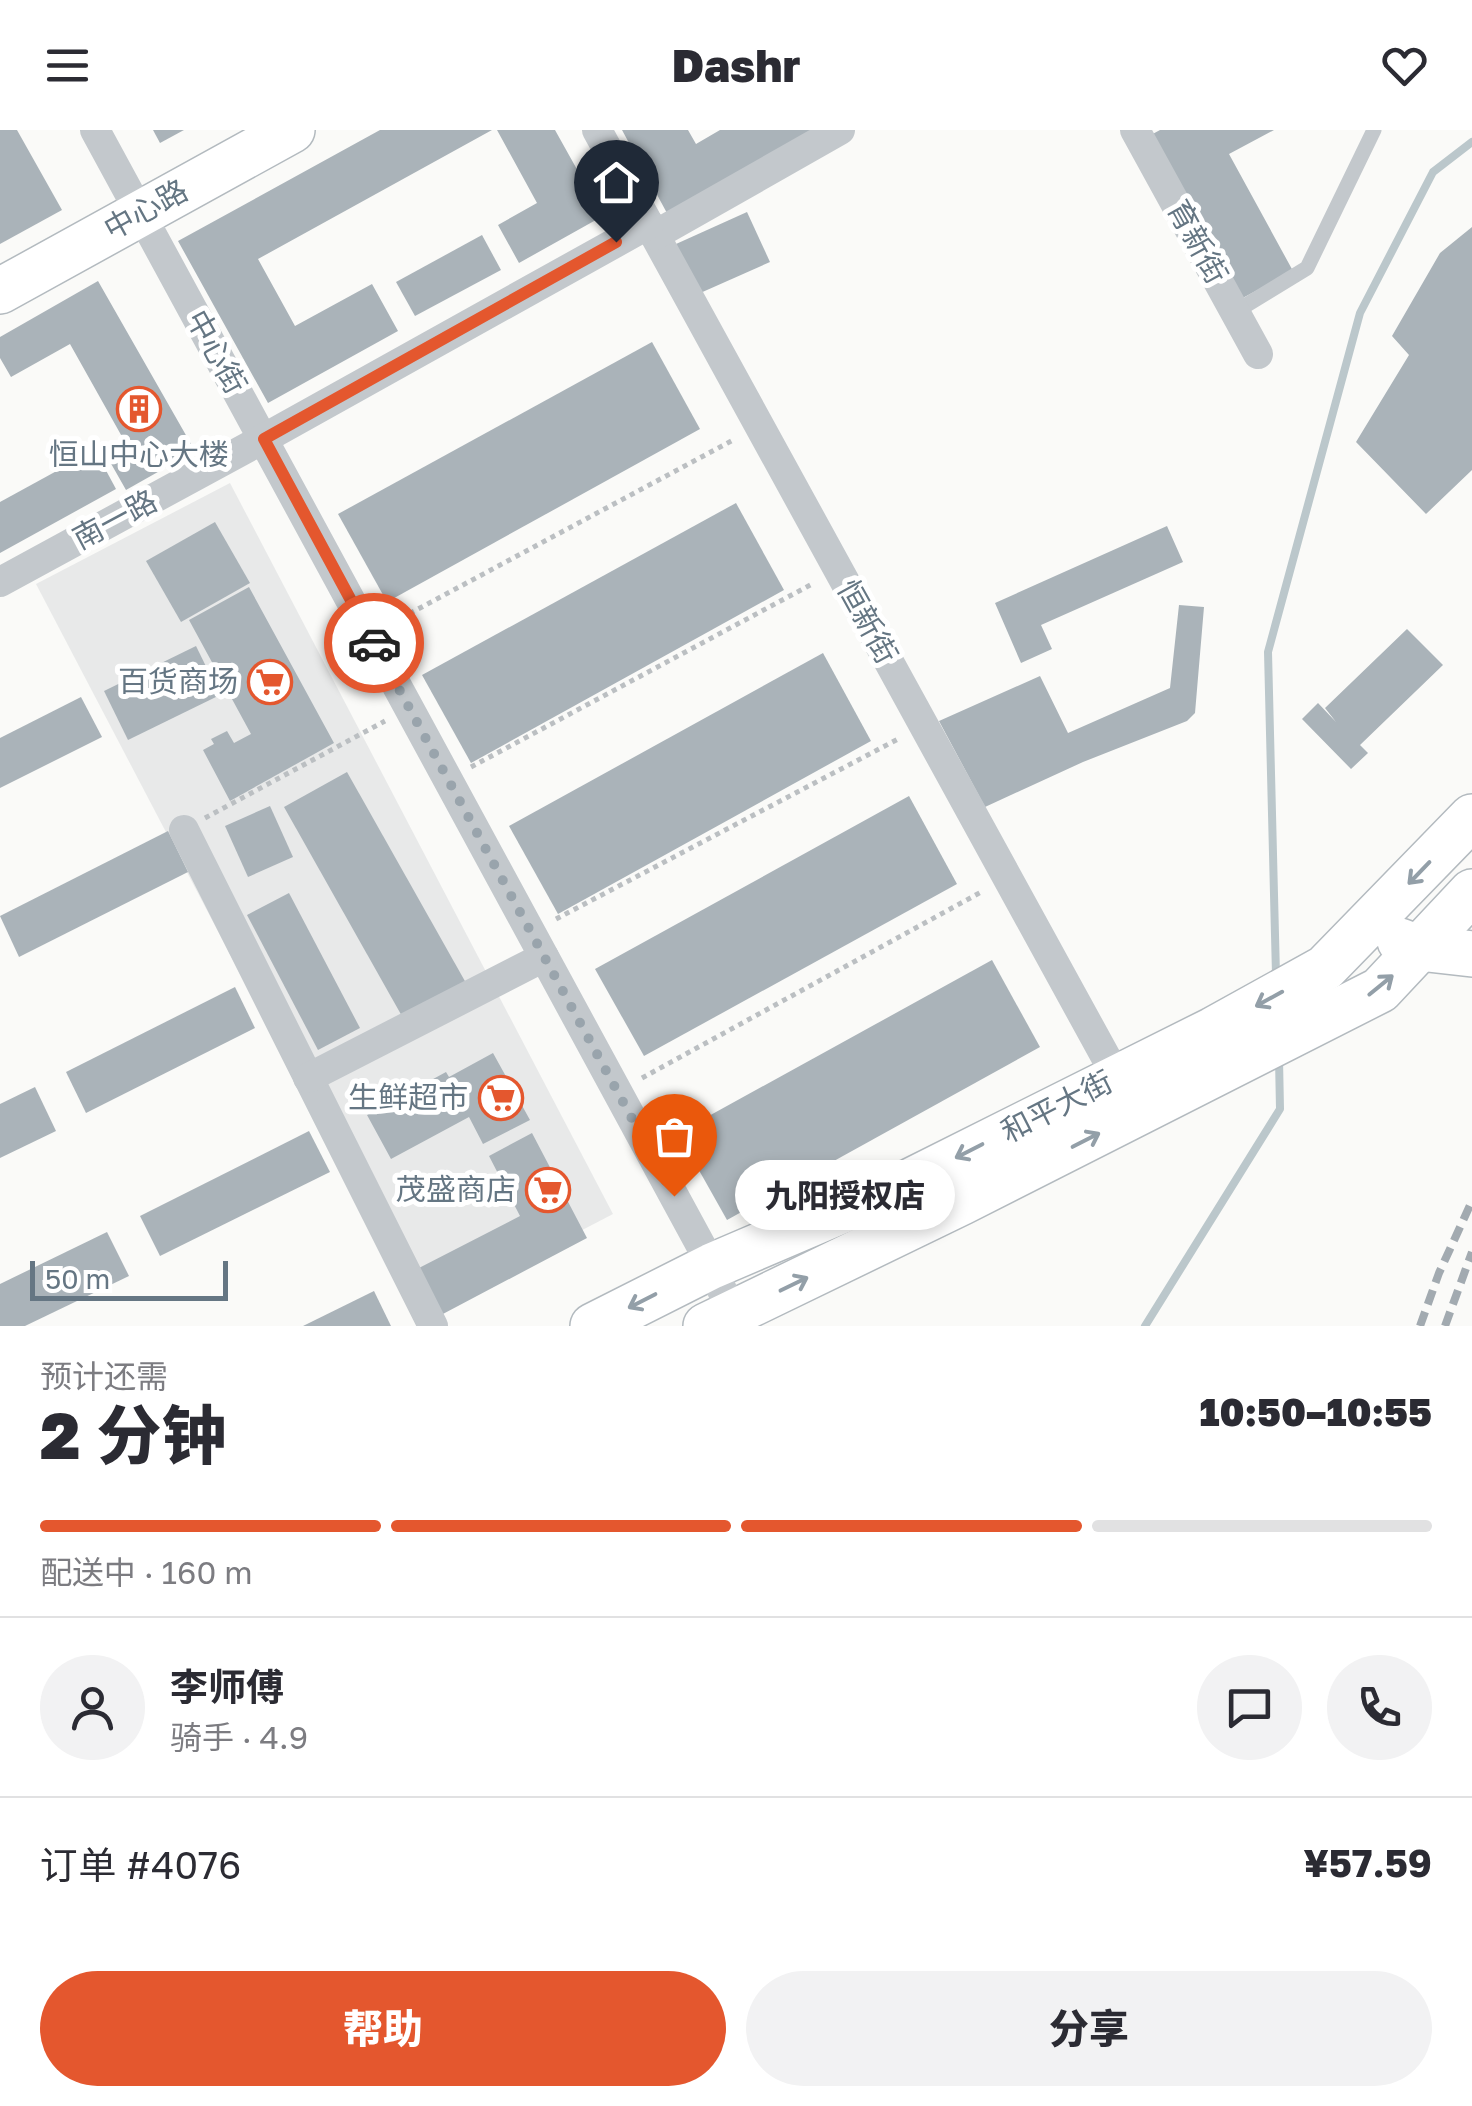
<!DOCTYPE html>
<html lang="zh">
<meta charset="utf-8">
<style>
:root{--surface:#fff;--page:#f2f2f3;--text:#2b2b33;--muted:#7c7c81;--line:#e1e1e2;--accent:#e4572e}
body{margin:0;font-family:"Golos Text","Noto Sans SC",sans-serif;background:var(--page);color:var(--text);height:100vh;display:flex;flex-direction:column;font-size:38px;white-space:nowrap}
*{box-sizing:border-box;margin:0}
p{font-size:32px;color:var(--muted)}
.icon{flex:none;width:55px;height:55px;fill:none;stroke:currentColor;stroke-width:2;stroke-linecap:round;stroke-linejoin:round}
.map{position:relative;height:1196px;overflow:hidden}
.side{display:flex;flex-direction:column;background:var(--surface);flex:1}
.side>*{flex:none}
.scale{position:absolute;left:30px;bottom:25px;width:198px;box-sizing:border-box;padding-left:10px;border:5px solid #657683;border-top:0;font-size:28px;line-height:35px;white-space:nowrap;color:#657683;-webkit-text-stroke:8px #fff;paint-order:stroke}
.pin{position:absolute;display:grid;place-items:center;width:85px;height:85px;color:#fff;margin:-102px -42px;border-radius:50% 50% 50% 0;rotate:-45deg;box-shadow:0 0 10px #0007}
.pin .icon{rotate:45deg}
.courier{position:absolute;display:grid;place-items:center;width:100px;height:100px;margin:-50px;border:8px solid #e4572e;border-radius:50%;background:#fff;color:#222;box-shadow:0 2px 12px #0007}
.bubble{position:absolute;height:70px;border-radius:35px;background:var(--surface);box-shadow:0 5px 15px #0003;font-size:32px;font-weight:800;line-height:70px;text-align:center}
.head em{font-style:normal;font-weight:800}
.head div{display:flex;flex-direction:column-reverse}
.head{display:flex;align-items:center;justify-content:space-between;height:170px;padding:0 40px}
h1{font-size:65px;font-weight:800;line-height:75px}
.bar{display:grid;grid-template-columns:repeat(4,1fr);gap:15px 10px;align-content:center;height:120px;padding:0 40px}
.bar i{height:12px;border-radius:8px;background:var(--line)}
.bar .current{background:var(--accent)}
.bar p{grid-column:span 4}
.line{display:flex;align-items:center;gap:25px;padding:0 40px;border-top:2px solid var(--line)}
.line div{flex:1}
.round{display:grid;place-items:center;flex:none;width:105px;height:105px;border-radius:52px;background:var(--page)}
.primary-button{display:flex;gap:20px;margin-top:auto;padding:20px 40px}
.primary-button a{flex:1;height:115px;border-radius:60px;background:var(--accent);color:#fff;font-size:40px;font-weight:800;line-height:115px;text-align:center}
.primary-button a+a{background:var(--page);color:var(--text)}
header{display:flex;justify-content:space-between;align-items:center;height:130px;padding:0 40px;background:var(--surface);font-size:45px;font-weight:800}
.map>svg:first-child{display:block}
.built{fill:#e8e9e9}
.lines{fill:none;stroke-linecap:round;stroke-linejoin:round}
.stream{stroke:#bbc7cb;stroke-width:8}
.building{fill:#aab3b9}
.secondary-casing{stroke:#b3babf;stroke-width:48}
.path{stroke:#bbbfc2;stroke-width:5;stroke-dasharray:5 5;stroke-linecap:butt}
.lane{stroke:#c3c8cc;stroke-width:15}
.street{stroke:#c3c8cc;stroke-width:30}
.secondary{stroke:#fff;stroke-width:45}
.rail{stroke:#a2aab0;stroke-width:8;stroke-dasharray:15 8;stroke-linecap:butt}
.oneway{stroke:#939fa8}
.done{stroke:#99a4ac;stroke-width:10;stroke-dasharray:0 18}
.route{stroke:#e4572e;stroke-width:12}
.labels{text-anchor:middle;stroke-width:10;stroke-linejoin:round;paint-order:stroke}
.street-label{font-size:30px;fill:#657683;stroke:#fff}
.poi-label{font-size:30px;fill:#657683;stroke:#fff;text-anchor:end}
</style>
<header><svg class="icon" aria-label="menu" viewBox="0 0 24 24"><path d="M4 6h16M4 12h16M4 18h16"/></svg>Dashr<svg class="icon" aria-label="heart" viewBox="0 0 24 24"><path d="M12 20l-8-8c-3-5 5-10 8-4 3-6 11-1 8 4z"/></svg></header>
<div class="map">
<svg width="1472" height="1196" viewBox="0 0 1472 1196">
<rect width="100%" height="100%" fill="#fafaf8"/>
<path class="built" d="M230,353L613,1084L419,1185L36,454Z"/>
<g class="lines">
<g class="stream">
<path d="M1276,845L1268,522L1360,183L1433,42L1472,12"/>
<path d="M1145,1196L1280,979L1279,929"/>
</g>
</g>
<g class="building">
<path d="M0,0H17L62,80L0,114Z"/>
<path d="M153,0H184L160,13Z"/>
<path d="M380,0H492L258,129L295,196L372,154L398,201L268,273L178,111Z"/>
<path d="M497,0H555L603,86L519,133L498,95L537,73Z"/>
<path d="M622,0H688L696,14L720,0H817L668,85Z"/>
<path d="M1160,0H1274L1229,24L1293,141L1239,170L1149,6Z"/>
<path d="M747,82L770,132L698,164L676,114Z"/>
<path d="M1472,97V340L1426,384L1356,312L1409,225L1392,206L1440,123Z"/>
<path d="M482,105L501,140L415,186L396,152Z"/>
<path d="M98,151L195,321L126,360L105,323L125,312L70,214L11,247L0,228V207Z"/>
<path d="M652,212L700,299L387,472L338,384Z"/>
<path d="M95,320L116,359L0,423V372Z"/>
<path d="M736,373L784,460L471,633L422,545Z"/>
<path d="M215,392L250,453L181,492L146,431Z"/>
<path d="M1167,396L1183,432L1041,495L1052,519L1021,533L995,473Z"/>
<path d="M249,457L334,613L230,671L203,620L214,614L211,609L227,601L234,613L251,604L189,490Z"/>
<path d="M1179,475L1204,477L1195,583L1187,591L1083,632L985,677L939,591L1040,546L1068,603L1170,558Z"/>
<path d="M1407,499L1443,535L1360,615L1368,623L1351,639L1302,589L1318,573L1336,592L1325,578Z"/>
<path d="M196,516L220,565L128,610L104,561Z"/>
<path d="M823,523L871,611L558,784L509,696Z"/>
<path d="M81,567L102,607L0,658V608Z"/>
<path d="M347,642L466,853L403,888L284,677Z"/>
<path d="M909,666L957,754L644,926L595,839Z"/>
<path d="M270,676L293,727L248,747L225,696Z"/>
<path d="M168,701L188,742L19,827L0,786Z"/>
<path d="M289,763L360,898L318,920L247,785Z"/>
<path d="M992,830L1040,917L727,1090L678,1003Z"/>
<path d="M235,857L255,898L86,983L66,942Z"/>
<path d="M493,923L530,990L483,1014L469,987L391,1029L367,985L446,942L449,947Z"/>
<path d="M35,957L56,1001L0,1028V974Z"/>
<path d="M309,1001L330,1042L160,1126L140,1086Z"/>
<path d="M532,1003L587,1108L441,1185L417,1139L520,1086L489,1026Z"/>
<path d="M107,1102L129,1146L25,1196H0V1154Z"/>
<path d="M374,1161L391,1196H303Z"/>
</g>
<g class="lines">
<defs>
<g id="secondary">
<path d="M0,161L292,0"/>
<path d="M1400,811L1419,818L1472,824"/>
<path d="M593,1196L712,1136L911,1051L1213,900L1325,838L1472,687"/>
<path d="M706,1196L962,1072L1380,860L1472,762"/>
</g>
</defs>
<use href="#secondary" class="secondary-casing"/>
<g class="path">
<path d="M392,493L735,309"/>
<path d="M471,637L814,453"/>
<path d="M205,688L385,591"/>
<path d="M556,789L900,608"/>
<path d="M642,948L983,761"/>
</g>
<path class="lane" d="M1235,182L1307,138L1374,0"/>
<g class="street">
<path d="M95,0L712,1136L732,1184"/>
<path d="M597,0L1125,962"/>
<path d="M1135,0L1258,224"/>
<path d="M655,105L840,0"/>
<path d="M0,452L263,309L649,94"/>
<path d="M184,700L433,1196"/>
<path d="M308,948L544,827"/>
</g>
<use href="#secondary" class="secondary"/>
<g class="rail">
<path d="M1420,1196L1439,1143L1472,1071"/>
<path d="M1445,1196L1472,1122"/>
</g>
</g>
<defs><path id="oneway-shaft" d="M-6 0H5M1.5-3L5.5 0L1.5 3" fill="none" stroke-width="1.6" stroke-linecap="round" stroke-linejoin="round" transform="scale(2.5)"/></defs>
<g class="oneway">
<use href="#oneway-shaft" transform="translate(1419 743) rotate(134)"/>
<use href="#oneway-shaft" transform="translate(1381 855) rotate(-39)"/>
<use href="#oneway-shaft" transform="translate(1269 869) rotate(151)"/>
<use href="#oneway-shaft" transform="translate(1086 1010) rotate(-27)"/>
<use href="#oneway-shaft" transform="translate(969 1021) rotate(153)"/>
<use href="#oneway-shaft" transform="translate(794 1154) rotate(-26)"/>
<use href="#oneway-shaft" transform="translate(642 1171) rotate(153)"/>
</g>
<g class="lines">
<path class="done" d="M374,513L674,1066"/>
<path class="route" d="M374,513L264,309L616,112"/>
</g>
<defs>
<symbol id="building-ring" viewBox="-11 -11 22 22"><circle r="9.5" fill="#fff" stroke="#e4572e" stroke-width="1.5"/><path d="M-4-6H4V6H1V3H-1V6H-4ZM-2.5-4.3h1.7v1.8h-1.7ZM.8-4.3h1.7v1.8H.8ZM-2.5-1h1.7V.8h-1.7ZM.8-1h1.7V.8H.8Z" fill="#e4572e"/></symbol>
<symbol id="supermarket-ring" viewBox="-11 -11 22 22"><circle r="9.5" fill="#fff" stroke="#e4572e" stroke-width="1.5"/><path d="M-6-5.5h2.5l.6 2H6L4.5 2H-2.5L-4.4-4H-6ZM-1.5 3.2a1.3 1.3 0 1 0 .1 0ZM3 3.2a1.3 1.3 0 1 0 .1 0Z" fill="#e4572e"/></symbol>
</defs>
<g fill-rule="evenodd">
<use href="#building-ring" x="114" y="254" width="50" height="50"/>
<use href="#supermarket-ring" x="245" y="527" width="50" height="50"/>
<use href="#supermarket-ring" x="476" y="943" width="50" height="50"/>
<use href="#supermarket-ring" x="523" y="1035" width="50" height="50"/>
</g>
<g class="labels">
<g class="street-label">
<text transform="translate(146 80) rotate(-29)" y="10">中心路</text>
<text transform="translate(1197 112) rotate(61)" y="10">育新街</text>
<text transform="translate(216 222) rotate(61)" y="10">中心街</text>
<text transform="translate(115 390) rotate(-28)" y="10">南一路</text>
<text transform="translate(867 492) rotate(61)" y="10">恒新街</text>
<text transform="translate(1057 977) rotate(-27)" y="10">和平大街</text>
</g>
<g class="poi-label">
<text x="139" y="335" text-anchor="middle">恒山中心大楼</text>
<text x="238" y="562">百货商场</text>
<text x="468" y="978">生鲜超市</text>
<text x="516" y="1070">茂盛商店</text>
</g>
</g>
</svg>
<div class="scale">50 m</div>
<div class="pin" style="left:674px;top:1066px;background:#ea580c"><svg class="icon" aria-label="bag" viewBox="0 0 24 24"><path d="M5 8h14l-1 12H6zM9 8a3 3 0 0 1 6 0"/></svg></div>
<div class="pin" style="left:616px;top:112px;background:#1f2937"><svg class="icon" aria-label="home" viewBox="0 0 24 24"><path d="M3 11l9-7 9 7M6 9v11h12V9"/></svg></div>
<div class="courier" style="left:374px;top:513px"><svg class="icon" aria-label="car" viewBox="0 0 24 24"><path d="M5 17H2v-5l4-1 3-4h7l3 4 3 1v5h-3M9 17h6M6 11h13"/><circle cx="7" cy="17" r="2"/><circle cx="17" cy="17" r="2"/></svg></div>
<div class="bubble" style="left:735px;top:1030px;width:220px">九阳授权店</div>
</div>
<section class="side">
<div class="head"><div><h1>2 分钟</h1><p>预计还需</p></div><em>10:50–10:55</em></div>
<div class="bar"><i class="current"></i><i class="current"></i><i class="current"></i><i></i><p>配送中 · 160 m</p></div>
<div class="line" style="height:180px"><a class="round"><svg class="icon" aria-label="person" viewBox="0 0 24 24"><circle cx="12" cy="8" r="4"/><path d="M4 21q1-7 8-7t8 7"/></svg></a><div><b>李师傅</b><p>骑手 · 4.9</p></div><a class="round"><svg class="icon" aria-label="chat" viewBox="0 0 24 24"><path d="M4 5h16v11H9l-5 4z"/></svg></a><a class="round"><svg class="icon" aria-label="phone" viewBox="0 0 24 24"><path d="M5 4h4l2 5-3 2q2 4 5 5l2-3 5 2v4C11 20 4 13 5 4z"/></svg></a></div>
<div class="line" style="height:130px"><div>订单 #4076</div><b>¥57.59</b></div>
<div class="primary-button"><a>帮助</a><a>分享</a></div>
</section>
